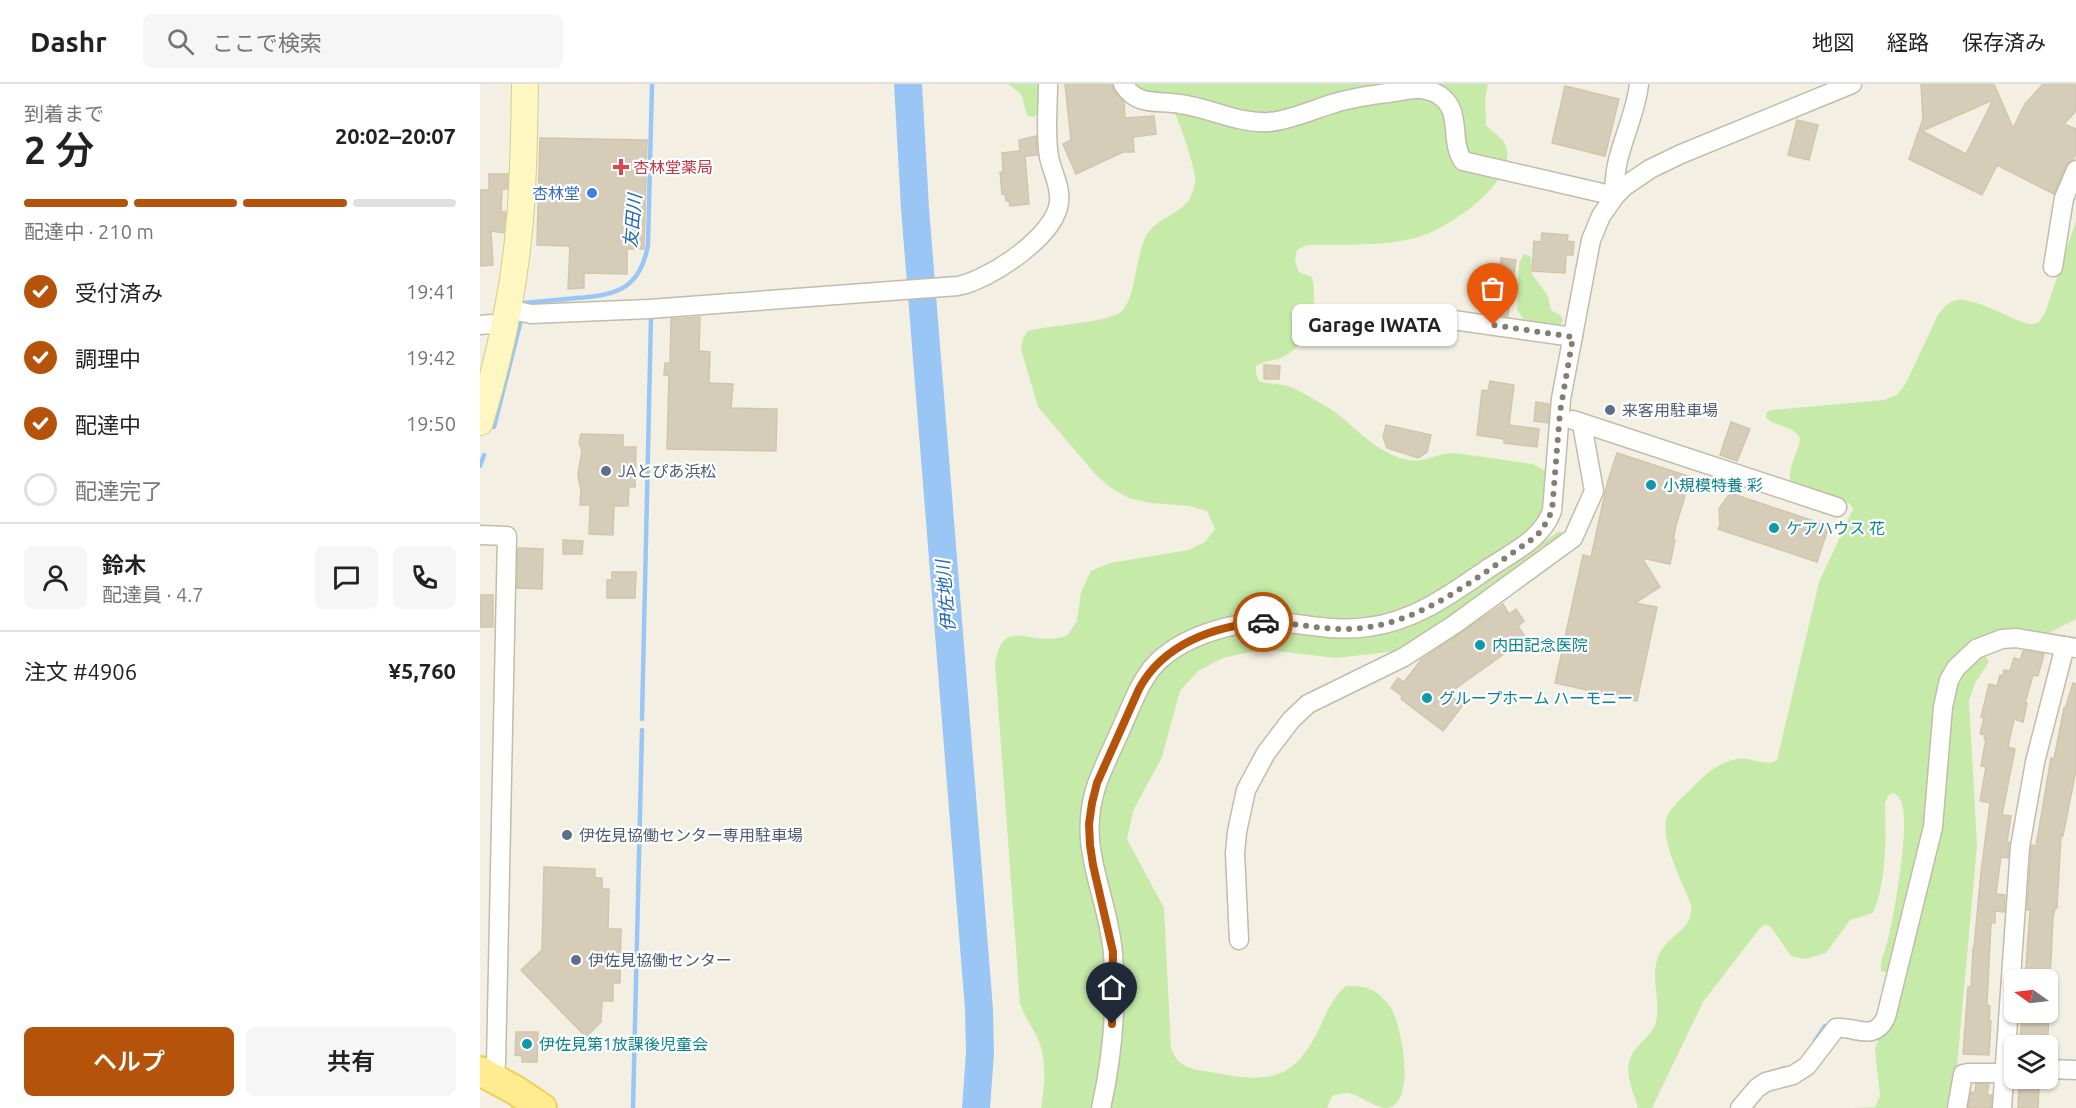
<!DOCTYPE html>
<html lang="ja">
<meta charset="utf-8">
<style>
:root{--surface:#fff;--page:#f6f6f6;--text:#222;--muted:#767676;--line:#e0e0e0;--accent:#b45309}
body{margin:0;font-family:Ubuntu,"Noto Sans JP",sans-serif;background:var(--page);color:var(--text);height:100vh;display:flex;flex-direction:column;font-size:22px;white-space:nowrap}
*{box-sizing:border-box;margin:0}
p{font-size:20px;color:var(--muted)}
.icon{flex:none;width:33px;height:33px;fill:none;stroke:currentColor;stroke-width:2;stroke-linecap:round;stroke-linejoin:round}
.map{position:relative;flex:1;overflow:hidden}
.drawer{display:flex;flex-direction:column;background:var(--surface);width:480px}
.drawer>*{flex:none}
.needle{width:39px;rotate:284deg}
.controls{position:absolute;left:1524px;top:885px;display:grid;gap:12px}
.controls a{display:grid;place-items:center;width:54px;height:54px;border-radius:9px;background:var(--surface);box-shadow:0 2px 4px #0004;font-size:30px}
.pin{position:absolute;display:grid;place-items:center;width:51px;height:51px;color:#fff;margin:-62px -26px;border-radius:50% 50% 50% 0;rotate:-45deg;box-shadow:0 0 6px #0007}
.pin .icon{rotate:45deg}
.courier{position:absolute;display:grid;place-items:center;width:60px;height:60px;margin:-30px;border:4px solid #b45309;border-radius:50%;background:#fff;color:#222;box-shadow:0 2px 8px #0007}
.bubble{position:absolute;height:42px;border-radius:9px;background:var(--surface);box-shadow:0 2px 4px #0004;font-size:20px;font-weight:600;line-height:42px;text-align:center}
.summary em{font-style:normal;font-weight:600}
.summary div{display:flex;flex-direction:column-reverse}
.summary{display:flex;align-items:center;justify-content:space-between;height:102px;padding:0 24px}
h1{font-size:39px;font-weight:600;line-height:45px}
.bar{display:grid;grid-template-columns:repeat(4,1fr);gap:9px 6px;align-content:center;height:72px;padding:0 24px}
.bar i{height:8px;border-radius:4px;background:var(--line)}
.bar .active{background:var(--accent)}
.bar p{grid-column:span 4}
.line{display:flex;align-items:center;gap:15px;padding:0 24px;border-top:2px solid var(--line)}
.line div{flex:1}
.round{display:grid;place-items:center;flex:none;width:63px;height:63px;border-radius:9px;background:var(--page)}
ol{padding:0 24px;list-style:none}
li{display:flex;align-items:center;gap:18px;height:66px}
li p{margin-inline-start:auto}
li .icon{padding:6px;border-radius:50%;background:var(--accent);color:#fff;stroke-width:4}
li:last-child{color:var(--muted)}
li i{width:33px;height:33px;border:3px solid var(--line);border-radius:50%}
.primary-button{display:flex;gap:12px;margin-top:auto;padding:12px 24px}
.primary-button a{flex:1;height:69px;border-radius:9px;background:var(--accent);color:#fff;font-size:24px;font-weight:600;line-height:69px;text-align:center}
.primary-button a+a{background:var(--page);color:var(--text)}
header{display:flex;align-items:center;gap:36px;box-sizing:border-box;height:84px;padding:0 30px;background:var(--surface);border-bottom:2px solid var(--line)}
header strong{font-size:28px}
nav{display:flex;gap:33px;margin-inline-start:auto;font-size:21px}
.search{width:420px;height:54px;background:var(--page);display:flex;align-items:center;gap:15px;box-sizing:border-box;padding:0 21px;border-radius:9px;color:var(--muted);font-size:22px}
main{display:flex;flex:1;min-height:0}
.map>svg:first-child{display:block}
.green{fill:#c6eba8}
.lines{fill:none;stroke-linecap:round;stroke-linejoin:round}
.stream{stroke:#9ac6f6;stroke-width:4.5}
.river{stroke:#9ac6f6;stroke-width:28}
.building{fill:#d6cdb8;stroke:#d1c6ab;stroke-width:1.5;fill-rule:evenodd}
.street-casing{stroke:#c2bca8;stroke-width:21}
.secondary-casing{stroke:#d6cc8f;stroke-width:28}
.primary-casing{stroke:#edd058;stroke-width:32}
.street{stroke:#fff;stroke-width:18}
.secondary{stroke:#fff7c2;stroke-width:26}
.primary{stroke:#ffec91;stroke-width:28}
.done{stroke:#837e71;stroke-width:6;stroke-dasharray:0 10.8}
.route{stroke:#b45309;stroke-width:8}
.health-dot{fill:#e0444e;stroke:#fff;stroke-width:2}
.shop-dot{fill:#3f7fe0;stroke:#fff;stroke-width:2}
.service-dot{fill:#5c6f8a;stroke:#fff;stroke-width:2}
.culture-dot{fill:#0f9aa8;stroke:#fff;stroke-width:2}
.labels{text-anchor:middle;stroke-width:4.5;stroke-linejoin:round;paint-order:stroke}
.health-label{font-size:16px;fill:#be3a42;stroke:#fff;text-anchor:start}
.shop-label{font-size:16px;fill:#366cbe;stroke:#fff;text-anchor:end}
.service-label{font-size:16px;fill:#4e5e75;stroke:#fff;text-anchor:start}
.culture-label{font-size:16px;fill:#0d838f;stroke:#fff;text-anchor:start}
.water-label{font-size:18px;font-style:italic;fill:#246ab9;stroke:#fff}
</style>
<header>
<strong>Dashr</strong>
<div class="search"><svg class="icon" aria-label="search" viewBox="0 0 24 24"><circle cx="10" cy="10" r="6"/><path d="M15 15l6 6"/></svg>ここで検索</div>
<nav><a>地図</a><a>経路</a><a>保存済み</a></nav>
</header>
<main>
<section class="drawer">
<div class="summary"><div><h1>2 分</h1><p>到着まで</p></div><em>20:02–20:07</em></div>
<div class="bar"><i class="active"></i><i class="active"></i><i class="active"></i><i></i><p>配達中 · 210 m</p></div>
<ol>
<li><svg class="icon" aria-label="check" viewBox="0 0 24 24"><path d="M5 12l5 5 9-10"/></svg>受付済み<p>19:41</p></li>
<li><svg class="icon" aria-label="check" viewBox="0 0 24 24"><path d="M5 12l5 5 9-10"/></svg>調理中<p>19:42</p></li>
<li><svg class="icon" aria-label="check" viewBox="0 0 24 24"><path d="M5 12l5 5 9-10"/></svg>配達中<p>19:50</p></li>
<li><i></i>配達完了</li>
</ol>
<div class="line" style="height:108px"><a class="round"><svg class="icon" aria-label="person" viewBox="0 0 24 24"><circle cx="12" cy="8" r="4"/><path d="M4 21q1-7 8-7t8 7"/></svg></a><div><b>鈴木</b><p>配達員 · 4.7</p></div><a class="round"><svg class="icon" aria-label="chat" viewBox="0 0 24 24"><path d="M4 5h16v11H9l-5 4z"/></svg></a><a class="round"><svg class="icon" aria-label="phone" viewBox="0 0 24 24"><path d="M5 4h4l2 5-3 2q2 4 5 5l2-3 5 2v4C11 20 4 13 5 4z"/></svg></a></div>
<div class="line" style="height:78px"><div>注文 #4906</div><b>¥5,760</b></div>
<div class="primary-button"><a>ヘルプ</a><a>共有</a></div>
</section>
<div class="map">
<svg width="1596" height="1024" viewBox="0 0 1596 1024">
<rect width="100%" height="100%" fill="#f3f0e3"/>
<g class="green">
<path d="M528,0H563L560,26L554,33L548,32C539,13 550,15 528,0Z"/>
<path d="M649,0H1008L1005,15L1006,41C1012,48 1021,52 1025,60C1041,96 969,143 942,152C906,163 864,160 827,161L817,166L815,177L819,188L832,193C836,206 834,239 828,250C823,259 812,268 803,273C794,277 784,276 776,282V289L779,297C791,301 804,299 815,305C828,311 840,319 852,326C877,344 898,371 929,376C946,379 958,368 975,369L1053,380L1065,387C1068,413 1065,428 1049,447L957,509L931,523L902,532L857,537L798,530L688,559L604,718C596,777 617,812 624,868C631,918 621,975 613,1024H561C565,1001 567,975 557,953C551,941 544,932 540,919L515,580C522,540 539,554 568,555C574,555 581,553 587,552L597,537L601,508L611,487L630,479L709,466L725,458L735,445L727,427L709,422L671,419L649,414L631,404L616,391L558,323L541,265L543,254L548,247C568,241 630,239 642,227C655,214 656,173 665,154C674,135 697,132 709,116C712,110 716,101 715,94C715,84 698,31 692,25C682,16 661,7 649,0Z"/>
<path d="M1596,137V535L1567,550L1492,558L1480,568L1470,579L1446,742L1409,887L1405,888L1401,887C1400,876 1406,865 1408,855C1414,830 1432,735 1420,715C1418,712 1416,711 1413,709L1408,712L1405,719C1406,752 1407,798 1393,829L1370,836L1346,869L1325,875L1311,872L1290,842L1285,841L1280,844L1223,918L1172,1024H1158C1151,1000 1139,980 1160,960C1166,953 1174,947 1176,938C1181,917 1170,893 1178,873C1186,851 1214,847 1211,821C1203,799 1179,755 1187,733C1191,722 1203,713 1211,705C1224,691 1237,679 1257,675C1270,672 1286,684 1297,676L1339,498L1373,425L1369,419L1311,399C1306,385 1319,369 1320,354C1313,341 1296,343 1286,334L1287,328L1292,326L1404,316L1417,311L1426,299L1458,231C1463,224 1468,218 1477,216C1494,214 1528,233 1545,239C1556,242 1560,238 1565,229Z"/>
<path d="M1044,170L1051,173L1052,190L1068,212L1071,226L1081,232L1083,236L1079,243L1047,239L1037,226L1039,179Z"/>
<path d="M1081,447V453L971,534L917,567L856,574L796,567L769,568L743,574L718,587L700,607L682,673L653,727L647,755L684,824L691,964C698,984 712,985 731,988C785,999 813,999 839,945C847,928 852,914 866,902C876,902 888,902 897,909C903,913 912,924 914,930C922,950 936,1016 908,1024C893,1024 880,1010 866,1009C861,1009 856,1011 852,1012L847,1024H630L632,1014L617,740L625,702L667,609L679,589L697,574L736,555L766,548L797,547L856,553H873L937,538L966,523L1078,448Z"/>
<path d="M1505,571L1509,578L1495,599L1489,617L1497,761L1476,994L1471,1024H1373L1395,1023L1400,1012L1395,966L1397,959L1401,952L1476,599L1497,572Z"/>
</g>
<g class="lines">
<g class="stream">
<path d="M44,219C62,217 79,216 97,214C137,211 160,205 168,161L172,0"/>
<path d="M14,343L40,240"/>
<path d="M0,382L4,371"/>
<path d="M162,635L171,233"/>
<path d="M1335,957L1345,942"/>
<path d="M1282,991L1305,984"/>
<path d="M153,1024L162,646"/>
</g>
<path class="river" d="M428,0L435,124L499,925L500,969L496,1024"/>
</g>
<g class="building">
<path d="M585,0H632L634,7L644,18L645,34L674,32L676,50L653,53L654,68H643L596,90L583,60L591,56Z"/>
<path d="M1441,0H1514L1533,44L1545,20L1563,0H1596V27L1584,40L1596,45V69L1593,76L1586,82L1574,110L1517,81L1502,111L1429,75L1443,35ZM1513,16L1486,70L1442,47Z"/>
<path d="M1085,2L1139,15L1125,72L1072,59Z"/>
<path d="M1317,36L1338,41L1329,76L1308,71Z"/>
<path d="M556,52L557,71L545,72L549,120L530,122L529,117H526L525,110H522L520,88H523L522,69L540,67L539,56Z"/>
<path d="M60,54L167,56L164,165H147V190L104,189V204L88,205L90,162L57,161Z"/>
<path d="M9,90H28L27,105H22L21,128H26L24,145V149L11,147L13,181L0,182V106H9Z"/>
<path d="M1062,149L1088,151L1087,157L1094,158L1093,171H1086L1085,189L1052,187L1054,157L1061,158Z"/>
<path d="M1021,174L1036,176L1028,232L1014,230Z"/>
<path d="M220,233L219,267L230,268L229,299L253,300L251,324L297,325L296,367L187,365L189,291H184L185,279H190L191,235Z"/>
<path d="M784,281L800,282L799,295H784Z"/>
<path d="M1010,297L1034,301L1029,341L1059,345L1057,363L1024,359V355L997,351L1002,306L1008,307Z"/>
<path d="M1056,318L1069,320L1068,339L1054,337Z"/>
<path d="M1251,338L1270,345L1257,377L1240,371Z"/>
<path d="M906,341L951,351L947,368L938,374L907,364L903,353Z"/>
<path d="M101,350L143,351V363H156L155,403H149L148,422H134L133,451L109,450L110,421H100L101,407L98,391L102,366L99,359Z"/>
<path d="M1137,369L1211,393L1196,441L1193,456H1195L1190,480L1162,474L1180,503L1155,519L1177,523L1157,617L1075,599L1103,471L1111,473L1127,400Z"/>
<path d="M1250,409L1349,442L1337,478L1238,445L1240,441L1239,425Z"/>
<path d="M83,456L103,457L102,470H83Z"/>
<path d="M38,464L63,465L62,505L37,504Z"/>
<path d="M132,488H156L155,514H127V496H132Z"/>
<rect x="0" y="511" width="13" height="32"/>
<path d="M1023,520L1029,530L1036,525L1044,537L1038,542L1046,554L968,610L983,621L963,647L921,615L922,612L911,604L918,594L924,598L941,576Z"/>
<path d="M1543,567L1564,570L1558,592L1553,591L1545,619H1547L1543,638L1534,635L1528,663L1535,665L1522,731L1531,732L1527,758H1529L1528,774L1521,773L1516,810L1525,811L1524,828L1515,827V839H1511L1507,921L1510,922L1509,937H1511L1509,971L1483,970L1488,903H1491L1493,864H1494L1501,788L1510,719L1500,717L1506,683L1501,682L1506,655H1504L1505,651L1500,650L1504,634L1501,633L1509,600L1517,602L1520,591L1523,592L1524,586L1530,587L1534,574L1540,576Z"/>
<path d="M1593,599L1596,600V686L1583,752L1581,751L1577,824H1575L1573,834L1570,896H1545L1550,826H1547L1551,764L1552,761L1556,762L1571,674L1574,675L1584,624L1585,625Z"/>
<path d="M64,783L115,785V794H122V805H129L128,845H141L140,899H133V917H122L121,938L106,953L41,886L62,866Z"/>
<path d="M1543,928H1569L1568,950H1566L1565,962H1539Z"/>
<path d="M36,948H58L57,978H42V972L35,971Z"/>
<path d="M1496,1000H1509L1507,1011H1512L1511,1024H1488L1491,1008L1495,1009Z"/>
<path d="M1539,1003H1559L1558,1024H1538Z"/>
</g>
<g class="lines">
<defs>
<g id="street">
<path d="M643,0C657,23 677,16 700,20C731,24 758,40 789,38C812,36 834,25 855,19C874,13 894,11 914,8C923,7 933,4 941,5C948,6 953,7 959,11C983,26 969,57 983,77L1135,112C1131,73 1155,38 1159,0"/>
<path d="M1573,183L1584,114L1596,86"/>
<path d="M28,225L51,230L169,225L478,202C509,196 576,152 579,118C581,102 572,88 569,73C565,50 568,24 568,0"/>
<path d="M973,236L1093,253"/>
<path d="M0,241L11,240L25,243"/>
<path d="M1093,336L1357,423"/>
<path d="M0,451L27,452L16,980L10,992"/>
<path d="M759,856L755,769L757,748L766,706L786,669L811,636L828,620L924,573L975,540L1093,454L1114,407L1102,340"/>
<path d="M1568,985L1596,986"/>
<path d="M621,1024C632,975 637,920 633,870C628,808 595,764 617,700C624,681 633,663 641,645C650,625 658,602 672,584C699,552 756,536 797,538C827,540 857,548 888,543C935,537 971,510 1009,484C1033,468 1062,455 1072,427L1081,315L1111,156L1121,132L1135,112L1145,102L1170,85L1201,70L1372,0"/>
<path d="M1260,1024L1277,1004L1286,998L1313,991L1327,982L1356,944C1376,942 1394,959 1406,933L1453,743L1463,623L1469,596L1476,584L1496,565L1522,555L1536,554L1596,564"/>
<path d="M1477,1024L1483,990L1488,989H1524"/>
<path d="M1522,1024L1540,763L1555,678L1585,562"/>
</g>
<path id="secondary" d="M0,338C19,275 33,212 39,146C44,98 44,49 45,0"/>
<path id="primary" d="M0,987L35,1006L62,1024"/>
</defs>
<use href="#street" class="street-casing"/>
<use href="#secondary" class="secondary-casing"/>
<use href="#primary" class="primary-casing"/>
<use href="#street" class="street"/>
<use href="#secondary" class="secondary"/>
<use href="#primary" class="primary"/>
</g>
<g class="lines">
<path class="done" d="M783,538C812,538 841,546 870,545C941,542 998,492 1054,454L1062,446L1072,427L1080,328L1093,253L1013,241"/>
<path class="route" d="M632,940L633,868L613,781L610,761L609,740L612,719L617,699L659,605C683,560 734,542 783,538"/>
</g>
<path class="health-dot" d="M138 74h6v6h6v6h-6v6h-6v-6h-6v-6h6z"/>
<circle class="shop-dot" cx="112" cy="109" r="6"/>
<g class="service-dot">
<circle cx="1130" cy="326" r="6"/>
<circle cx="126" cy="387" r="6"/>
<circle cx="87" cy="751" r="6"/>
<circle cx="96" cy="876" r="6"/>
</g>
<g class="culture-dot">
<circle cx="1171" cy="401" r="6"/>
<circle cx="1294" cy="444" r="6"/>
<circle cx="1000" cy="561" r="6"/>
<circle cx="947" cy="614" r="6"/>
<circle cx="47" cy="960" r="6"/>
</g>
<g class="labels">
<g class="health-label">
<text x="153" y="89">杏林堂薬局</text>
</g>
<g class="shop-label">
<text x="100" y="115">杏林堂</text>
</g>
<g class="service-label">
<text x="1142" y="332">来客用駐車場</text>
<text x="138" y="393">JAとぴあ浜松</text>
<text x="99" y="757">伊佐見協働センター専用駐車場</text>
<text x="108" y="882">伊佐見協働センター</text>
</g>
<g class="culture-label">
<text x="1183" y="407">小規模特養 彩</text>
<text x="1306" y="450">ケアハウス 花</text>
<text x="1012" y="567">内田記念医院</text>
<text x="959" y="620">グループホーム ハーモニー</text>
<text x="59" y="966">伊佐見第1放課後児童会</text>
</g>
<g class="water-label">
<text transform="translate(153 137) rotate(-85)" y="6">友田川</text>
<text transform="translate(466 512) rotate(-95)" y="6">伊佐地川</text>
</g>
</g>
</svg>
<div class="controls">
<a><svg class="needle" viewBox="-14 -14 28 28"><path d="M0-13l5 13h-10z" fill="#e53935"/><path d="M0 13l5-13h-10z" fill="#767676"/></svg></a>
<a><svg class="icon" aria-label="layers" viewBox="0 0 24 24"><path d="M12 4l9 5-9 5-9-5zM3 14l9 5 9-5"/></svg></a>
</div>
<div class="pin" style="left:1013px;top:241px;background:#ea580c"><svg class="icon" aria-label="bag" viewBox="0 0 24 24"><path d="M5 8h14l-1 12H6zM9 8a3 3 0 0 1 6 0"/></svg></div>
<div class="pin" style="left:632px;top:940px;background:#1f2937"><svg class="icon" aria-label="home" viewBox="0 0 24 24"><path d="M3 11l9-7 9 7M6 9v11h12V9"/></svg></div>
<div class="courier" style="left:783px;top:538px"><svg class="icon" aria-label="car" viewBox="0 0 24 24"><path d="M5 17H2v-5l4-1 3-4h7l3 4 3 1v5h-3M9 17h6M6 11h13"/><circle cx="7" cy="17" r="2"/><circle cx="17" cy="17" r="2"/></svg></div>
<div class="bubble" style="left:812px;top:220px;width:165px">Garage IWATA</div>
</div>
</main>
